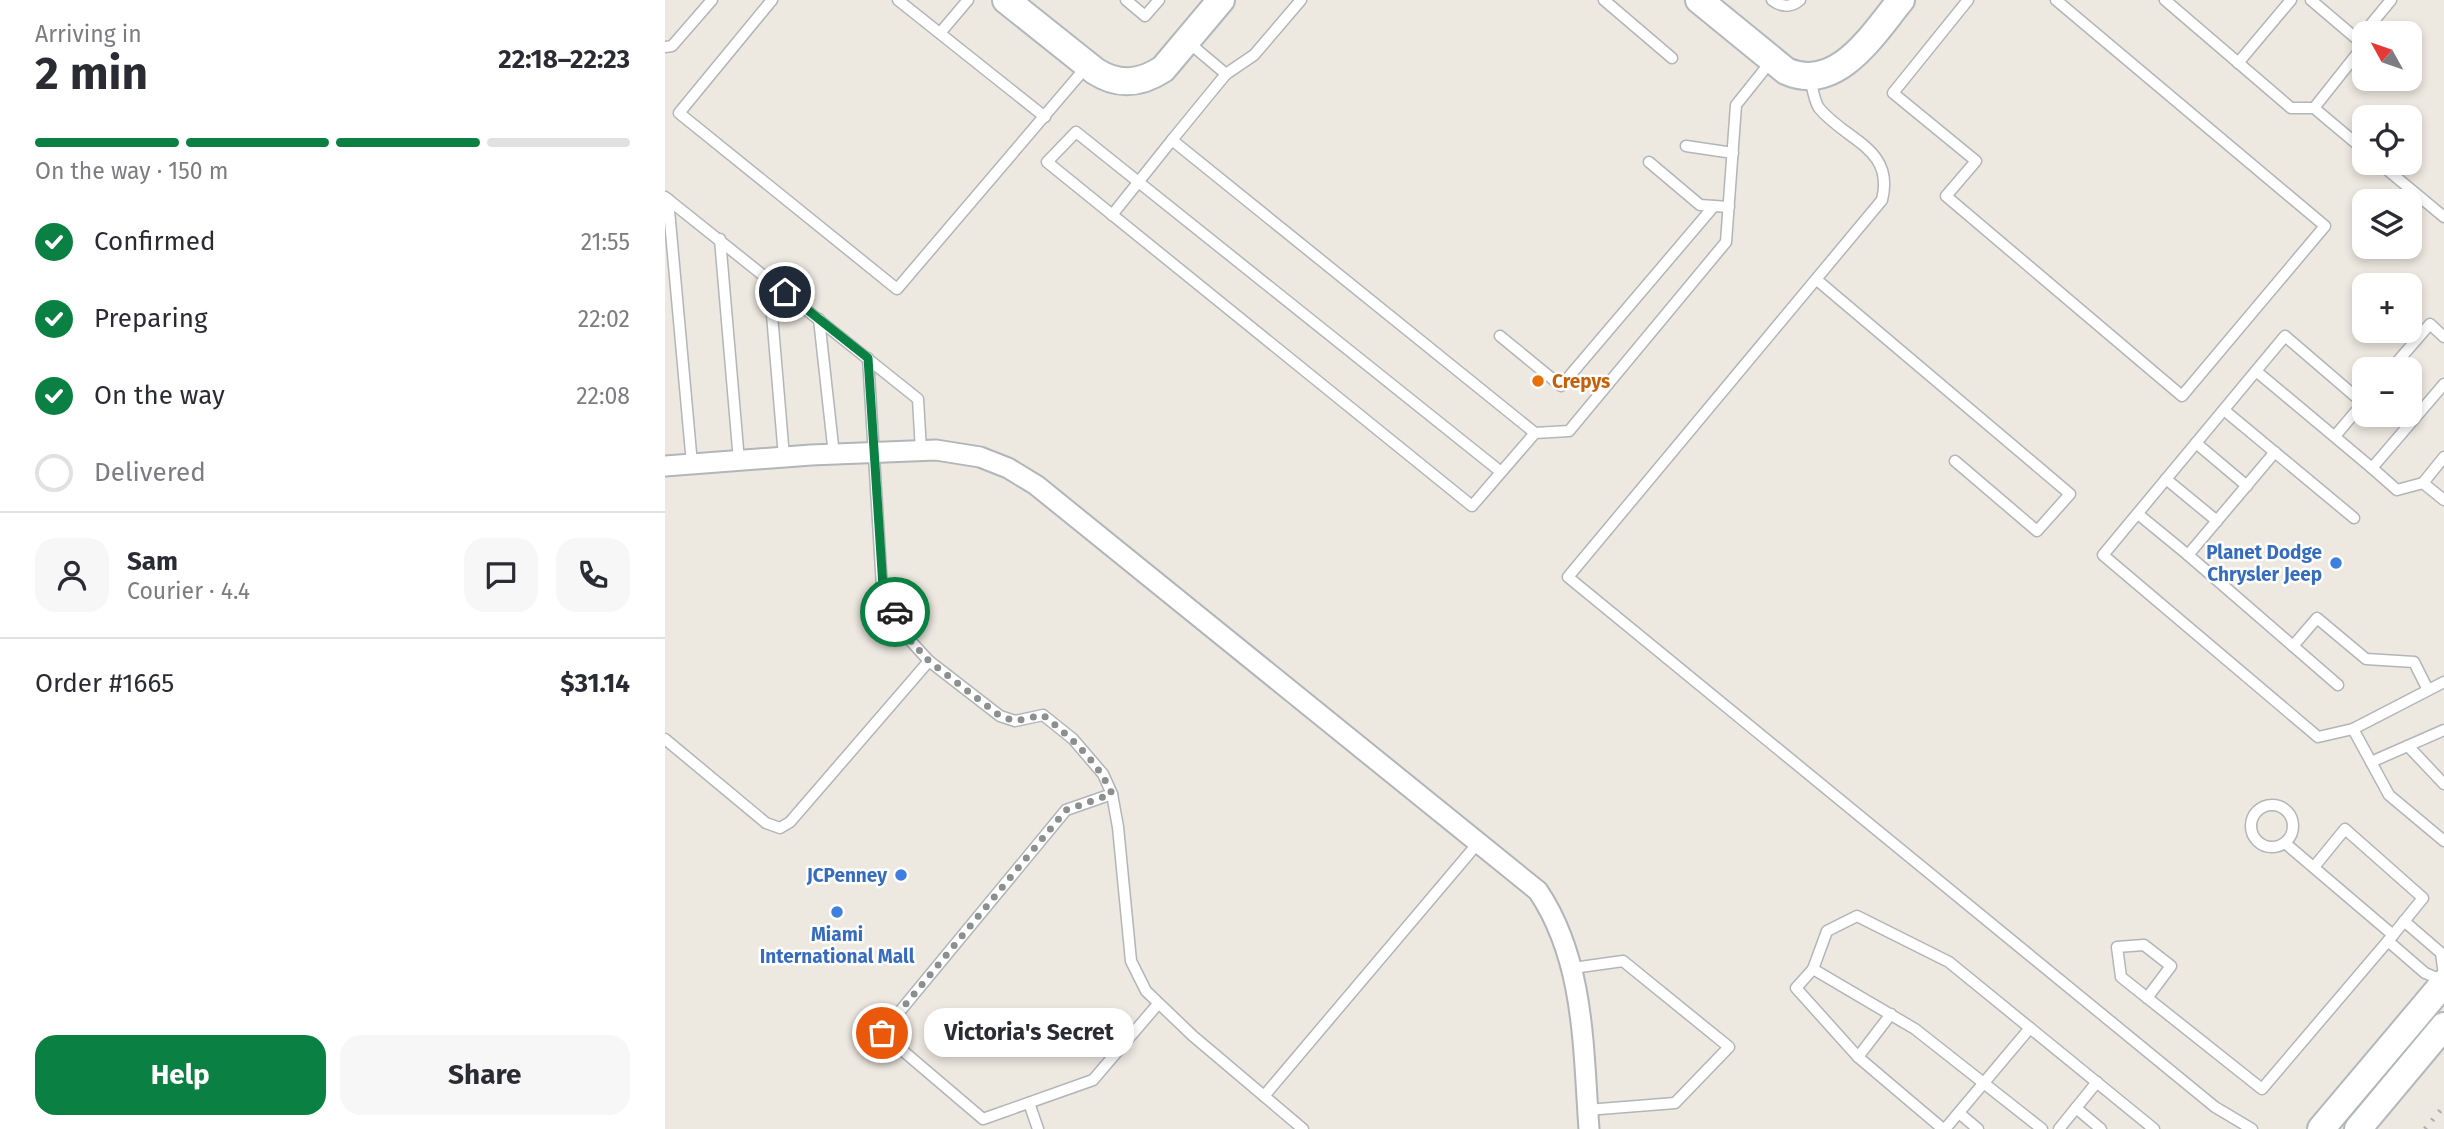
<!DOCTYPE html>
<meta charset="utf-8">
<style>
:root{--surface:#fff;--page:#f7f7f7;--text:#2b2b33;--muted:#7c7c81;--line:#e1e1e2;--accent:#0b8043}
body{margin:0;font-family:"Fira Sans",sans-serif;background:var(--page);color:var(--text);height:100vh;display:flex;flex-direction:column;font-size:26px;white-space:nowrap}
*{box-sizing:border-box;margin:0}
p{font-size:23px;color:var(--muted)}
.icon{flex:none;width:38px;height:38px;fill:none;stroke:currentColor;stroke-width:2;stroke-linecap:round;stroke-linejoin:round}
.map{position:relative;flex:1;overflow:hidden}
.drawer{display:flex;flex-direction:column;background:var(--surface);width:665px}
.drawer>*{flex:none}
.needle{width:46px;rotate:310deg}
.fabs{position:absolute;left:1687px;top:21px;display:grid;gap:14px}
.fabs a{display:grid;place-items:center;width:70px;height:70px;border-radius:14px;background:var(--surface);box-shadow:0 4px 10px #0003;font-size:35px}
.pin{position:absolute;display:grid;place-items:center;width:60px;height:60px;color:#fff;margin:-30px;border:4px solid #fff;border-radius:50%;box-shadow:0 2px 7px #0007}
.courier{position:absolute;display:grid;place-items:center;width:70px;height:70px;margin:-35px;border:5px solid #0b8043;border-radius:50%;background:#fff;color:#222;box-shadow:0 2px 9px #0007}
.bubble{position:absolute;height:49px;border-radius:21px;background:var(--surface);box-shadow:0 4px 10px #0003;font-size:23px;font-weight:700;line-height:49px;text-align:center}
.head em{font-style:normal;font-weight:700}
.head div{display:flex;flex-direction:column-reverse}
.head{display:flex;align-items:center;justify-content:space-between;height:119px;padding:0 35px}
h1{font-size:46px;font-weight:700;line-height:52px}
.bar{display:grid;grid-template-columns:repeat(4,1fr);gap:10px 7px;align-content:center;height:84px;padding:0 35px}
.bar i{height:9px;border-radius:5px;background:var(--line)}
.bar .current{background:var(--accent)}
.bar p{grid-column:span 4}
.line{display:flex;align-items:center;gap:18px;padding:0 35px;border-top:2px solid var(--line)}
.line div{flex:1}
.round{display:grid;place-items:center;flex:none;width:74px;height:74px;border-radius:21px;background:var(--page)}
ol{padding:0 35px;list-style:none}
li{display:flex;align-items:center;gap:21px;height:77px}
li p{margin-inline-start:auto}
li .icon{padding:7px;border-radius:50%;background:var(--accent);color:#fff;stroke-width:4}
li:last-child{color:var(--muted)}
li i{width:38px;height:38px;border:4px solid var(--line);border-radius:50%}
.action{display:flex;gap:14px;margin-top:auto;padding:14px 35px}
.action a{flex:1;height:80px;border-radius:21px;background:var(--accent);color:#fff;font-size:28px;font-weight:700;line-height:80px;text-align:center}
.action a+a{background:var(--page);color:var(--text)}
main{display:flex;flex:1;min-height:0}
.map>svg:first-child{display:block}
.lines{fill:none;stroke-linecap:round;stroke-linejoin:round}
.lane-casing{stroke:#b2b5b9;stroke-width:13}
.street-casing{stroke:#b2b5b9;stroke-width:23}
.secondary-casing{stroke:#b2b8bc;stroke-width:30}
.lane{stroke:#fff;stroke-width:10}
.street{stroke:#fff;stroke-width:19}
.secondary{stroke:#fff;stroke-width:26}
.rail{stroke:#b0b1b2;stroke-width:5;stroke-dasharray:2 9;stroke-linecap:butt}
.done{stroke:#8d8f8f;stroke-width:7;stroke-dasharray:0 12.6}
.route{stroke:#0b8043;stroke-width:9}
.food-dot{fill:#e8710a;stroke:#fff;stroke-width:2.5}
.shop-dot{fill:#3f7fe0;stroke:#fff;stroke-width:2.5}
.labels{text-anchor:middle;stroke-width:5;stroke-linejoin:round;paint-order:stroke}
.food-label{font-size:19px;font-weight:bold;fill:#c56008;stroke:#fff;text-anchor:start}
.shop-label{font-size:19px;font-weight:bold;fill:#366cbe;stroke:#fff;text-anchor:end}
</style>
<main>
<section class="drawer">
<div class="head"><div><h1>2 min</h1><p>Arriving in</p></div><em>22:18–22:23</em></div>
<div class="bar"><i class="current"></i><i class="current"></i><i class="current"></i><i></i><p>On the way · 150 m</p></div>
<ol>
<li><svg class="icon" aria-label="check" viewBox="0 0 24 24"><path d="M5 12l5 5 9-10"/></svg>Confirmed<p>21:55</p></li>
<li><svg class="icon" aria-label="check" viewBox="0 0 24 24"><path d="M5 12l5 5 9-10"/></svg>Preparing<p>22:02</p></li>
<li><svg class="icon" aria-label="check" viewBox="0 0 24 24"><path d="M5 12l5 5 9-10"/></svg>On the way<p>22:08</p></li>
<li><i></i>Delivered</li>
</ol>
<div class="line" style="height:126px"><a class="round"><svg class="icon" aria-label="person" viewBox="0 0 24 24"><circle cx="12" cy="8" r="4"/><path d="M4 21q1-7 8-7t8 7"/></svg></a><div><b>Sam</b><p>Courier · 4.4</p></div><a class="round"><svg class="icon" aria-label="chat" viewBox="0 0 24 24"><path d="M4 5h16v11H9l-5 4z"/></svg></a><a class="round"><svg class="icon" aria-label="phone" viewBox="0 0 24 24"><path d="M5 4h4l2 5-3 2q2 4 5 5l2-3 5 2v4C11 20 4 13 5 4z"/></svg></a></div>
<div class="line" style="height:91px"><div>Order #1665</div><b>$31.14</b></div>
<div class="action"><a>Help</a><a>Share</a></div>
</section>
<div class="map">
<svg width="1779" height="1129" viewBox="0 0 1779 1129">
<rect width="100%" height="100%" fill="#ede8e0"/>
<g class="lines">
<defs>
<g id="lane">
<path d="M107,0L14,113L232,289L422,66"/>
<path d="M233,0L380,117"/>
<path d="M461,0L480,16L494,0"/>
<path d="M939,0L1007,58"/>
<path d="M1107,0C1116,7 1126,8 1135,0"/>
<path d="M1303,0L1228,93L1311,161L1281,196L1517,396L1660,226L1391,0"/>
<path d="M1500,0L1626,108H1649L1699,150"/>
<path d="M1646,0L1693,40L1726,0"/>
<path d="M275,33L303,0"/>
<path d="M523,42L561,74L507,140L870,433"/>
<path d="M0,47L7,46L47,0"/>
<path d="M1573,63L1626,0"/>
<path d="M561,74L589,55L636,0"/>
<path d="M1145,77C1147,86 1149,101 1154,108C1181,141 1230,148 1217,200L903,577L1550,1107L1587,1129"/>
<path d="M1649,108L1699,45"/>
<path d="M1021,146L1068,153"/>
<path d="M984,162L1035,205L1064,207"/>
<path d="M1714,163L1779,217"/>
<path d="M0,197L253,399L256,451"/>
<path d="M3,199L27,464"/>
<path d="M447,215L507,140"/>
<path d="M55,239L74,461"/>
<path d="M104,279L119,457"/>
<path d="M1152,280L1405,494L1372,531L1290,461"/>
<path d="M154,319L169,455"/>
<path d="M835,336L896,386L1049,206"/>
<path d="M203,358L217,587L243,638L264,661L335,716L350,721L378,715L408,739L438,774L447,794L453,827L466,961L481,991L528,1036L638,1129"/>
<path d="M1726,369L1765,324L1779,337"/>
<path d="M1591,371L1707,468"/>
<path d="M1699,401L1698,403L1620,336L1438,555L1653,737L1688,729L1724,795L1779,841"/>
<path d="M1559,410L1689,518"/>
<path d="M1670,436L1698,403"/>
<path d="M1531,443L1582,486"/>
<path d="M1779,457L1758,483L1779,500"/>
<path d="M836,472L411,132L382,162L807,506L870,433L904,431L1061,242L1071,105L1107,60"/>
<path d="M1501,479L1552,521"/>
<path d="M1758,483L1732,490L1707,468L1779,384"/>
<path d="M1473,514L1523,555L1610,452"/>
<path d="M1523,555L1673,685"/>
<path d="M1628,646L1652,618L1701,659L1749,662L1763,690"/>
<path d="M1688,729L1779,682"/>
<path d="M0,739L101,823L115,828L125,822L264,661"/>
<path d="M1743,746L1779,784"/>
<path d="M1706,762L1779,730"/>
<path d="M447,794L401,810L217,1033L318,1119L428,1080L493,1004"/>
<circle cx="1607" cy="826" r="21"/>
<path d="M1649,867L1680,829L1758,898L1728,935"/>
<path d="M1739,921L1776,953L1779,975"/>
<path d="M1723,941L1760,973L1779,981"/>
<path d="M908,968L958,961L1064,1047L1010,1103L922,1110"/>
<path d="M1148,969L1162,931L1192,916L1284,962L1365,1028"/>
<path d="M1482,998L1506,966L1479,945L1452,947L1456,977L1597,1089L1728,935L1620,843"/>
<path d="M1226,1014L1193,1057L1131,988L1148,969L1250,1029L1377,1129"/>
<path d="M1193,1057L1278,1129"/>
<path d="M599,1096L813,843"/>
<path d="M364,1103L373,1129"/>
<path d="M1411,1108L1436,1129"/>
<path d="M1294,1113L1313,1129"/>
<path d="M1280,1129L1365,1028L1489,1129"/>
<path d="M1394,1129L1432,1082"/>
</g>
<path id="street" d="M0,466L146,455L271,450L315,457L343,468L371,485L873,891C920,961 918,1048 924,1129"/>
<g id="secondary">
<path d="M341,0L430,71C453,86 475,84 498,69L556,0"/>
<path d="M1034,0L1121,71C1172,94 1208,34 1236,0"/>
<path d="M1656,1129L1779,983"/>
<path d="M1693,1129L1779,1026"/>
</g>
</defs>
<use href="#lane" class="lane-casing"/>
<use href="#street" class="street-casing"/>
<use href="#secondary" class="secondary-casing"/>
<use href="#lane" class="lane"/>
<use href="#street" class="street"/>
<use href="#secondary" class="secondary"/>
<path class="rail" d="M1760,1129L1779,1106"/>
</g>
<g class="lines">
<path class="done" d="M217,1033L401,810L447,794C432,760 406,738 378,715L350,721L335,716L264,661L243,638L230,612"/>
<path class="route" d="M120,292L203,358L218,587L230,612"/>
</g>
<circle class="food-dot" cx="873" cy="381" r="7"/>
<g class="shop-dot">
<circle cx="1671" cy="563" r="7"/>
<circle cx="236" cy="875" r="7"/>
<circle cx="172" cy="912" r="7"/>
</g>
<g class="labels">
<g class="food-label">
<text x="887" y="388">Crepys</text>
</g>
<g class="shop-label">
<text x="1657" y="559">Planet Dodge<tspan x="1657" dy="22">Chrysler Jeep</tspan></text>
<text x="222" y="882">JCPenney</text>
<text x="172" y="941" text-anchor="middle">Miami<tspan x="172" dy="22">International Mall</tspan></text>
</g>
</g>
</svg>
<div class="fabs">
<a><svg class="needle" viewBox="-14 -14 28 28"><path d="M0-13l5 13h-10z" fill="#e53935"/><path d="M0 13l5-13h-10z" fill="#7c7c81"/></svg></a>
<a><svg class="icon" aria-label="locate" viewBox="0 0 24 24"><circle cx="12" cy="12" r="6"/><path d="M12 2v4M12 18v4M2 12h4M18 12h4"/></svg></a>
<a><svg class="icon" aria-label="layers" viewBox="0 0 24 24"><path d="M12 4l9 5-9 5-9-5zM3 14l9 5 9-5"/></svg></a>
<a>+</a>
<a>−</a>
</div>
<div class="pin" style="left:217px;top:1033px;background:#ea580c"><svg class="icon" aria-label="bag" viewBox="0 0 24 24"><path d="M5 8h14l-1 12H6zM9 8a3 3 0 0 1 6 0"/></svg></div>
<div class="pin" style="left:120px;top:292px;background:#1f2937"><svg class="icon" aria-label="home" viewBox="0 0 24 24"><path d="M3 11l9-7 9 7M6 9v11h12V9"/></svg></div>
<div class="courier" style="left:230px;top:612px"><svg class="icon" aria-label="car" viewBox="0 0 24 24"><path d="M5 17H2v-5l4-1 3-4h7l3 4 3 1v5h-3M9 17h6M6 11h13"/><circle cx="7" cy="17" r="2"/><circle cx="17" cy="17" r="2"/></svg></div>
<div class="bubble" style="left:259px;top:1008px;width:210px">Victoria's Secret</div>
</div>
</main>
